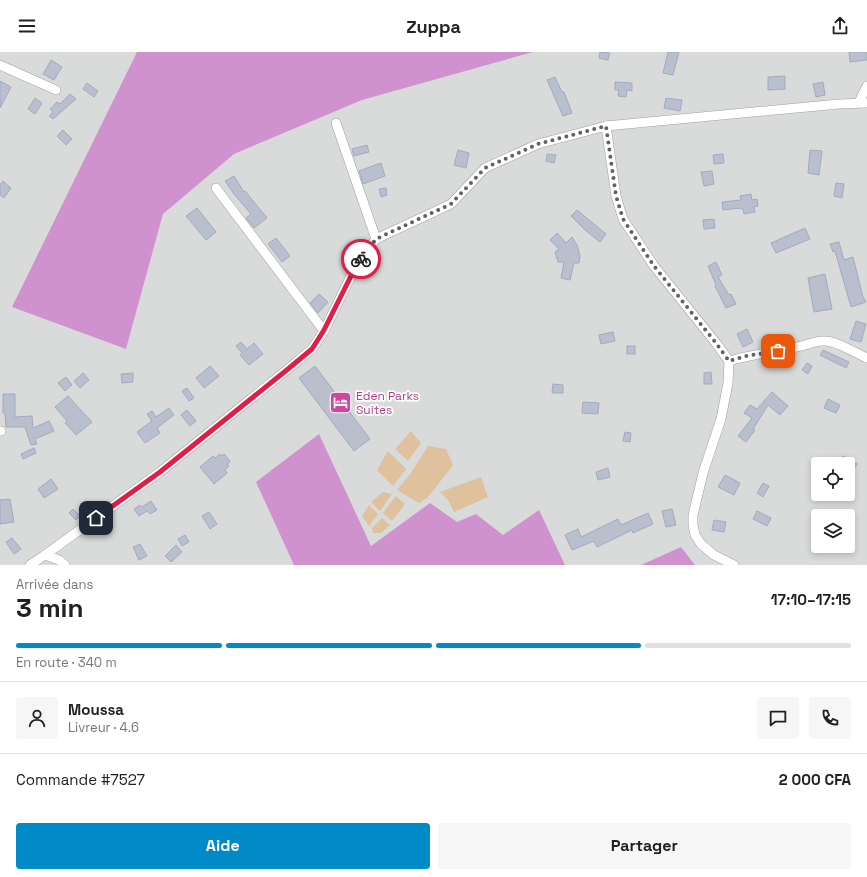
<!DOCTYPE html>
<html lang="fr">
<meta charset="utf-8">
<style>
:root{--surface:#fff;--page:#f6f6f6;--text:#202124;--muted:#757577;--line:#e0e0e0;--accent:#008ac7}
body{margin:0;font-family:"Space Grotesk",sans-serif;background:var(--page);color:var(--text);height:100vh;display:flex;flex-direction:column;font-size:15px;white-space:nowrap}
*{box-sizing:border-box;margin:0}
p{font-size:13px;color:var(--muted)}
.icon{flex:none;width:22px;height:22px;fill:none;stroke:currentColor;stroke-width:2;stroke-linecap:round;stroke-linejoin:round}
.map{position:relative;height:513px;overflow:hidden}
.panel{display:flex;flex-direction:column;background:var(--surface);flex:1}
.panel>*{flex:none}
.buttons{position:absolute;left:811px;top:405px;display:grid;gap:8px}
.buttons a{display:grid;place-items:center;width:44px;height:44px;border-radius:4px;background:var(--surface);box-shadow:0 2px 6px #0003;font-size:20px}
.pin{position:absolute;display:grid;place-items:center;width:34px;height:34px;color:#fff;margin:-17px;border-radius:8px;box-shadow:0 2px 6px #0006}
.courier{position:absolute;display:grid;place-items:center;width:40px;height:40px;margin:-20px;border:3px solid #e11d48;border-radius:50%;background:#fff;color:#222;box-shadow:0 1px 5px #0007}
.summary em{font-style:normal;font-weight:700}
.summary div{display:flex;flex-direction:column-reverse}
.summary{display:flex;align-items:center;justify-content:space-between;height:68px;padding:0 16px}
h1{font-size:26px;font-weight:700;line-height:30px}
.bar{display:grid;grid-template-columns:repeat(4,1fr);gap:6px 4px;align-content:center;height:48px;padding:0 16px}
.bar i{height:5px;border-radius:3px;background:var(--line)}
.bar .active{background:var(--accent)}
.bar p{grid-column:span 4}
.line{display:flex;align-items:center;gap:10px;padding:0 16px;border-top:1px solid var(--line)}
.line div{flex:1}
.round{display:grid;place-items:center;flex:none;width:42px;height:42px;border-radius:4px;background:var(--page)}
.button{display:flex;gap:8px;margin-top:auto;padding:8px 16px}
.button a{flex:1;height:46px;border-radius:4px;background:var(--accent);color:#fff;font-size:16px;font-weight:700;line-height:46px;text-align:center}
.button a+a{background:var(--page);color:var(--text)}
header{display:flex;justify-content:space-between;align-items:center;height:52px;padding:0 16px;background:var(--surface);font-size:18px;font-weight:700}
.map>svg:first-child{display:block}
.residential{fill:#d9dada;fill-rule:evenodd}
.forest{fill:#d092cf}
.water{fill:#dfc19e}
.building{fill:#babfce;stroke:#a2aac0}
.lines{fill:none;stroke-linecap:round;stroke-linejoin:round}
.minor-casing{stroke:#a0a0a0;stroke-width:10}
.minor{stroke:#fff;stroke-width:9}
.done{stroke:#616166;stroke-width:4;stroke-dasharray:0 7.2}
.route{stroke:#e11d48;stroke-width:5}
.labels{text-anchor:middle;stroke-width:3.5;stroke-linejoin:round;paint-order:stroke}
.hotel-label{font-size:12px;fill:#b23c85;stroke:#fff;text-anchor:start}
</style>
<header><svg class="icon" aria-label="menu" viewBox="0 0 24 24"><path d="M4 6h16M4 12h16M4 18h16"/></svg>Zuppa<svg class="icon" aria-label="share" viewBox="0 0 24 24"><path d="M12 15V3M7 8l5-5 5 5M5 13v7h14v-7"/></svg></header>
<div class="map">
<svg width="867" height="513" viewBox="0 0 867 513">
<rect width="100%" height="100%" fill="#e0e1ee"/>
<path class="residential" d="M0,0H137L13,255L126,297L163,162L234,102L361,48L533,0H867V513H0ZM818,412H848V442H818ZM818,464H848V494H818Z"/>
<g class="forest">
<path d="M137,0H533L362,48L234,102L163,162L126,297L12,255Z"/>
<path d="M319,382L371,494L430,451L457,470L476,462L503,483L539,458L565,513H294L256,430Z"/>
<path d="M681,495L695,513H641Z"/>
</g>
<g class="water">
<path d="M411,379L421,391L408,409L395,397Z"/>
<path d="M428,394L446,397L453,413L428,445L419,451L397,438L411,421Z"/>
<path d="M388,399L406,417L393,434L377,418Z"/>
<path d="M481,425L488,445L454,460L448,448L440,440Z"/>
<path d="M383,440L392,442L380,459L371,450Z"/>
<path d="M396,444L405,452L392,469L383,461Z"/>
<path d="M369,453L378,462L369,474L362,464Z"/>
<path d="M382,466L390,473L381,481H373L372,476Z"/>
</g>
<g class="building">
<path d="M600,0L610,1L608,8L599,6Z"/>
<path d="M668,0H679L673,23L663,21Z"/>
<path d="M849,0H867V8L850,10Z"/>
<path d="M51,8L62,15L54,28L43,22Z"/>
<path d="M785,24V37L768,38V25Z"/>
<path d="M555,25L562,40H564L572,61L563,64L547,28Z"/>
<path d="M0,29L11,35L0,56Z"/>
<path d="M615,30L632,31V39L627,38L626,45L618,44L619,38H615Z"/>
<path d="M823,30L825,43L816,45L813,32Z"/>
<path d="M87,31L98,39L94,45L83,37Z"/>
<path d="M70,42L76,47L53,67L49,64L53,60L50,57L57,50L60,52Z"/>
<path d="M35,46L42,51L35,62L28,57Z"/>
<path d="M666,46L682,48L680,59L664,56Z"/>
<path d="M63,78L72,87L66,93L57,84Z"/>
<path d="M367,93L369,100L354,104L352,97Z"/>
<path d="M458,98L469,101L466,116L454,113Z"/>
<path d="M810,98L822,99L819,123L808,121Z"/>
<path d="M547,102L556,103L554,111L546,109Z"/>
<path d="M723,102L724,111L714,112L713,103Z"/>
<path d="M381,111L385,124L363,132L359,119Z"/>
<path d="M712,119L714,132L704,134L701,120Z"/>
<path d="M234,124L244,140L245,139L267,166L254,176L246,166L251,162L234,142L225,129Z"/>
<path d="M3,129L11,136L4,146L0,143V133Z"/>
<path d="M836,131L844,132L842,146L834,144Z"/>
<path d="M386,136L387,143L381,145L379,137Z"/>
<path d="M751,142L752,148L757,147L758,154L754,155L755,160L744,162L743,157H741V156L723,158L722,150L741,148L740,144Z"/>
<path d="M197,156L216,180L206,188L186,164Z"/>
<path d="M577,158L606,182L600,190L585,178L571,164Z"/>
<path d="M714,167L715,176L704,177L703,168Z"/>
<path d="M805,176L810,187L776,201L771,191Z"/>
<path d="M557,181L566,191L572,185L577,193L580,204L579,211H574L570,228L561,226L564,210H558L555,200L559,197L550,188Z"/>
<path d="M276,186L290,204L282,210L268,192Z"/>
<path d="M839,190L844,208L853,205L863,245L866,250L851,255L835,199L833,200L830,192Z"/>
<path d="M716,210L722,223L718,225L729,243L731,242L736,252L726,256L715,234L716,233L708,214Z"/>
<path d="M825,222L832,257L814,260L808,226Z"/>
<path d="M319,242L328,250L318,261L310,251Z"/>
<path d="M856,269L866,272L861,290L850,287Z"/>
<path d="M747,277L753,290L743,295L737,282Z"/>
<path d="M613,280L615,289L601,292L599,283Z"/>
<path d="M241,290L247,297L254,291L263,302L249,313L240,303L242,301L236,294Z"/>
<rect x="627" y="294" width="8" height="8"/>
<path d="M823,298L849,310L846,316L820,303Z"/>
<path d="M807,311L812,314L808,322L802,318Z"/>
<path d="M210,314L219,324L204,336L196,326Z"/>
<path d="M315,314L370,387L354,399L299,326Z"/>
<path d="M711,320L712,332H704V321Z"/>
<path d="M83,321L89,328L80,336L74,329Z"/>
<path d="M133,321V330L122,331L121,322Z"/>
<path d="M66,325L72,333L65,339L58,331Z"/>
<path d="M553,332L563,333V341H552Z"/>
<path d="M187,336L194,346L189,349L182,339Z"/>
<path d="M772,340L788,354L780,363L768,353L753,377L755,378L746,390L738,384L752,366L744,361L750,353L757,357Z"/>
<path d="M3,342H15V365L32,364L33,376L49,369L54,379L35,387L37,392L31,393L25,375H6L5,361H3Z"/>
<path d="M68,344L92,370L76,383L65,371L67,369L55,355Z"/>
<path d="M828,347L840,353L836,361L824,356Z"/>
<path d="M583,350L599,351L598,362L582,361Z"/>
<path d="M169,356L174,363L157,376L160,381L145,391L137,380L152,369L147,362L152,359L156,365Z"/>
<path d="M187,358L196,369L190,374L181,363Z"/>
<path d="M625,380L631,381L630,390L623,389Z"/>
<path d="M34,396L36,401L23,407L21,402Z"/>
<path d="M220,402L222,404L224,402L229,408L230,410L227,412L229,414L225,418L227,421L214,432L200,415L213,404L215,406Z"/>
<path d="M843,404L857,412L848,426V412H838Z"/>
<path d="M608,416L610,425L598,428L596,420Z"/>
<path d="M725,423L740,431L734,443L718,435Z"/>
<path d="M51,427L58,437L44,446L38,437Z"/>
<path d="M763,431L769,434L763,445L757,441Z"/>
<path d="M10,447L14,470L0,472V448Z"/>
<path d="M151,449L157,458L150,462L147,459L139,464L134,457L140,453L142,455Z"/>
<path d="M73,457L80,464L76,468L69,461Z"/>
<path d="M672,457L676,473L666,475L662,459Z"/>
<path d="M757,459L771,466L767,474L753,467Z"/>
<path d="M209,460L217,472L210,477L202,464Z"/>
<path d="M648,461L653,472L633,481L632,478L597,495L594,489L572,498L565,483L578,477L581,485L618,467L621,473Z"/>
<path d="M714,468L726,470L724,480L712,478Z"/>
<path d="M185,483L189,490L182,494L178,487Z"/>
<path d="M12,486L21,497L14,502L6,490Z"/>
<path d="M140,492L147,504L139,508L133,495Z"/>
<path d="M176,493L182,500L171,510L165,504Z"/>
</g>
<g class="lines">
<defs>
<g id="minor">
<path d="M0,13L56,38"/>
<path d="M859,50L867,34"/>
<path d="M336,71L376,187"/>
<path d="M606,74L616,144L623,167L654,214L716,291L729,309L728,331L721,367L703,421L693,463V473L695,483L701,492L714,503L734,513"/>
<path d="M216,136L324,279"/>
<path d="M729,309C752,302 777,300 801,294C809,293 816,288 825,289C837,289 855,301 867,306"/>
<path d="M0,379H1"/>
<path d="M45,503L59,508L65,513"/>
<path d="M30,513L45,503L160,420L288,317L312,297L324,279L356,214L376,187L451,152L485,116L538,92L606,74L839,52L867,51"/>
</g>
</defs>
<use href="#minor" class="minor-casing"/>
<use href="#minor" class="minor"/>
</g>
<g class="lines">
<path class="done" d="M361,207L376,187L451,152L485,116L538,92L606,74L616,144L623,167L654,214L716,291L729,309L746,304L778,299"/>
<path class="route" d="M96,466L160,420L288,317L312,297L324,278L356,214L361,207"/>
</g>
<defs>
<symbol id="hotel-square" viewBox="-11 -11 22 22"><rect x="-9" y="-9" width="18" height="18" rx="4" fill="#d1479c" stroke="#fff"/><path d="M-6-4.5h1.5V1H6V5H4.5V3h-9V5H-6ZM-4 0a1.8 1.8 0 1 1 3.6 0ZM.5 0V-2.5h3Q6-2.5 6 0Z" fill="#fff"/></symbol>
</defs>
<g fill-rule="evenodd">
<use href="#hotel-square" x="328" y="338" width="25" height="25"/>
</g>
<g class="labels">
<g class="hotel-label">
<text x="356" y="348">Eden Parks<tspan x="356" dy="14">Suites</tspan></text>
</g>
</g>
</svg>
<div class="buttons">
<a><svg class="icon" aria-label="locate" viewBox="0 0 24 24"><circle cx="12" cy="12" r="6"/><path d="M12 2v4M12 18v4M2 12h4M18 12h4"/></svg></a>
<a><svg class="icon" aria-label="layers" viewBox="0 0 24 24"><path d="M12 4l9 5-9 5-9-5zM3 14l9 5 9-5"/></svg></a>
</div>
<div class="pin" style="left:778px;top:299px;background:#ea580c"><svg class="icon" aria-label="bag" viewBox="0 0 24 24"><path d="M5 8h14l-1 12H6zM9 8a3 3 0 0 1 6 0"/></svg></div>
<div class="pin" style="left:96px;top:466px;background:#1f2937"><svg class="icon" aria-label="home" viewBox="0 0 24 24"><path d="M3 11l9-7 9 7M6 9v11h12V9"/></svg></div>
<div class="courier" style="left:361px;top:207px"><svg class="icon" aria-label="bike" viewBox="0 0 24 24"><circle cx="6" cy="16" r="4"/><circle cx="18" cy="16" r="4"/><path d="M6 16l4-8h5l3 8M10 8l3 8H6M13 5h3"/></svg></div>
</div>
<section class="panel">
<div class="summary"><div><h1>3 min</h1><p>Arrivée dans</p></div><em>17:10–17:15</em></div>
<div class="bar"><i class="active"></i><i class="active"></i><i class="active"></i><i></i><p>En route · 340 m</p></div>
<div class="line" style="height:72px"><a class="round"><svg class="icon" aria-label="person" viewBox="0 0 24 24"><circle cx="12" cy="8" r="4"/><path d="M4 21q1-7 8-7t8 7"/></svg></a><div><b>Moussa</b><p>Livreur · 4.6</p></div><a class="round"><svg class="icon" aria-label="chat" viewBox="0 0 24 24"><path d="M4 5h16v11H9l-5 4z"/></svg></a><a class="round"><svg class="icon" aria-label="phone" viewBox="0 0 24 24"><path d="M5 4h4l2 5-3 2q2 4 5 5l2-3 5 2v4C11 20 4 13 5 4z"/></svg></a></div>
<div class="line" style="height:52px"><div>Commande #7527</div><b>2 000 CFA</b></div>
<div class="button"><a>Aide</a><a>Partager</a></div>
</section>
